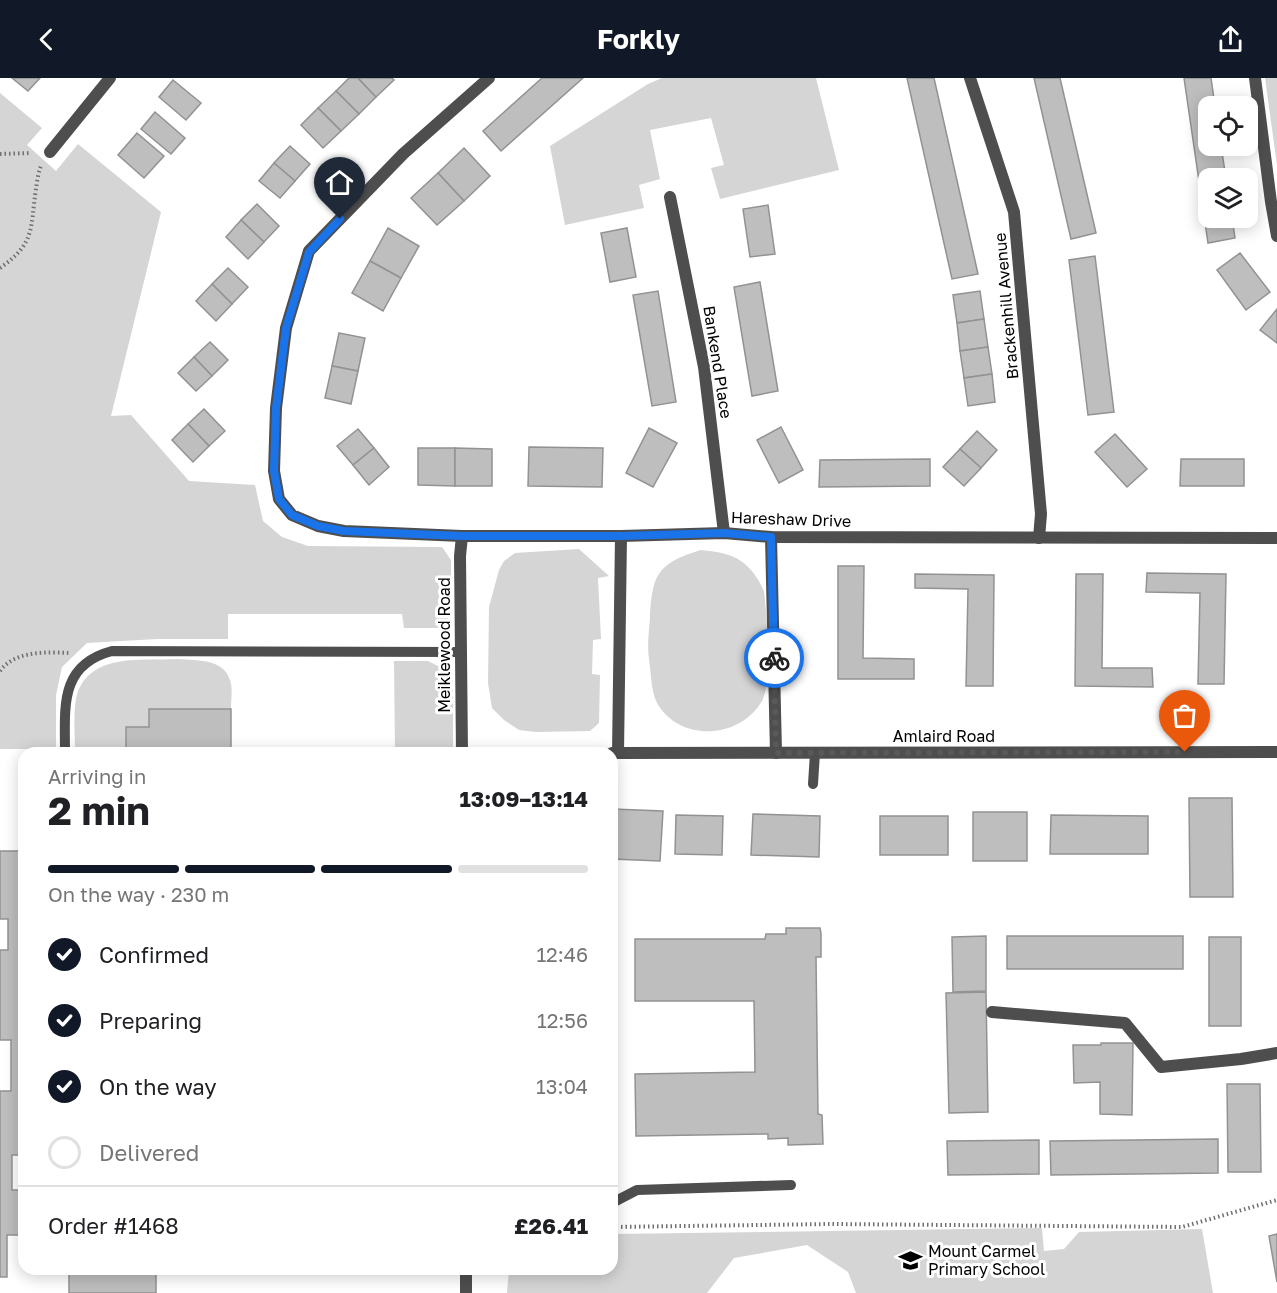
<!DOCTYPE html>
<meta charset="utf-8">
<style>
:root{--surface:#fff;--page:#f6f6f6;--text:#202124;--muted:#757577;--line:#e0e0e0;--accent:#111827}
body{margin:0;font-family:"Golos Text",sans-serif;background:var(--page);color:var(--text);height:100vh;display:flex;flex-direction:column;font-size:22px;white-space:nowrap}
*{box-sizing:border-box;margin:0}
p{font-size:20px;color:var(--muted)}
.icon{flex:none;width:33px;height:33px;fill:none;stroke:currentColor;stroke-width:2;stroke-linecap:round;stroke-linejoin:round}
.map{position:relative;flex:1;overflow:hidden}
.sheet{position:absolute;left:18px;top:669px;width:600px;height:528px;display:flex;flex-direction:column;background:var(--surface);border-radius:18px;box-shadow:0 3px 15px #0003}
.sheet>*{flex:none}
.tools{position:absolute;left:1198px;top:18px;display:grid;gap:12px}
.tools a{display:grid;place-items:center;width:60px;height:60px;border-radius:12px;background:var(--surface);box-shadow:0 3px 15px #0003;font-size:30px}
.pin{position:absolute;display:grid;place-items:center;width:51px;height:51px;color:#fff;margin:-62px -26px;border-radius:50% 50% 50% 0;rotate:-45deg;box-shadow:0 0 6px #0007}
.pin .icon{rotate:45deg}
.courier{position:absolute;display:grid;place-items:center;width:60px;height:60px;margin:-30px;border:4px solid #1a73e8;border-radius:50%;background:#fff;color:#222;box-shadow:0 2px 8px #0007}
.head em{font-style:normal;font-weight:700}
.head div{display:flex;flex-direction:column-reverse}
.head{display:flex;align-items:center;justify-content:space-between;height:102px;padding:0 30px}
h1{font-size:39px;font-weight:700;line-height:45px}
.bar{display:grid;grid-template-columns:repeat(4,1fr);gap:9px 6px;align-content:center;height:72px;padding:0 30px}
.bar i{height:8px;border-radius:4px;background:var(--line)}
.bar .current{background:var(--accent)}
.bar p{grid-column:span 4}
.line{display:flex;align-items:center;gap:15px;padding:0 30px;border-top:2px solid var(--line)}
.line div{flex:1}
ol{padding:0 30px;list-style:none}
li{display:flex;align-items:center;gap:18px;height:66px}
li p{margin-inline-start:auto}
li .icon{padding:6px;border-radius:50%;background:var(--accent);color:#fff;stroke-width:4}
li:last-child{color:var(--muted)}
li i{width:33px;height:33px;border:3px solid var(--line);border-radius:50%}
header{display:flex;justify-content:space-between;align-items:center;height:78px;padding:0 30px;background:var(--accent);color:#fff;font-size:27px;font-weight:700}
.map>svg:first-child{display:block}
.green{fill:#d5d5d5}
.building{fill:#bebebe;stroke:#929292;stroke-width:1.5}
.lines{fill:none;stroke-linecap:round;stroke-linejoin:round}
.path{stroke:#707070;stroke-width:4;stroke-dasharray:1.5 3;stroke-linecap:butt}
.service{stroke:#4e4e4e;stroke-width:10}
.minor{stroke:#4e4e4e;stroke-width:12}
.done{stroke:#595959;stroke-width:6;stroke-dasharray:0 10.8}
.route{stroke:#1a73e8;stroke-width:8}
.labels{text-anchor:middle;stroke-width:6;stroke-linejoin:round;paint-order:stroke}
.street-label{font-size:16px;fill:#000;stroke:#fff}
.poi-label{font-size:16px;fill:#000;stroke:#fff;text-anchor:start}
</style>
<header><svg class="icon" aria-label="back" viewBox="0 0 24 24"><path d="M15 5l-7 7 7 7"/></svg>Forkly<svg class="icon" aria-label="share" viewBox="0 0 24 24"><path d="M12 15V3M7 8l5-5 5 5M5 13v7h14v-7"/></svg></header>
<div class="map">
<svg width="1277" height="1215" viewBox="0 0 1277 1215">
<rect width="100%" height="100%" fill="#fff"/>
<g class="green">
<path d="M662,0H816L839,92L720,121L711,90L724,87L711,40L650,52L660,101L639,107L644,130L565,147L550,68L648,6Z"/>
<path d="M1265,0H1277V87Z"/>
<path d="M0,15L42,50L27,67L56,93L78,66L161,134L111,338L131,337L189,403L255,407L263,443L282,459L308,468L442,469L451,482V538L438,550H404L402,536H228V561H157L87,565L62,589L56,617V671H0Z"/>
<path d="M579,471L609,498L598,500L601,561L593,562L592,596L600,597L599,645L590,653L536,654L519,652L504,642L492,630L488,605L489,529L499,492L504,483L515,475Z"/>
<path d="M701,472C720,474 737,476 750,491C755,496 762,507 764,514C767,536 772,605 762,623C740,661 680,665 657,625C651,614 651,594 649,581C647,567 649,553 650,540C652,496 658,485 701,472Z"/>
<path d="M178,581C197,583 223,580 230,602C233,610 231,622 231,631H149V649L126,650V671L75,669C75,653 72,623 80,609C98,575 145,583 178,581Z"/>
<path d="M394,583H428L442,590L453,603V675H395Z"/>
<path d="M1042,1150L1044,1173L1064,1171L1079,1154L1202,1151L1213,1215H856L848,1194L807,1167L734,1180L707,1215H507L509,1191H612V1156Z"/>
</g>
<g class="building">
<path d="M12,0H40L28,13Z"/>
<path d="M349,0H358L376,19L359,36L336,13Z"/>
<path d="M358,0H392L394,2L376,19Z"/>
<path d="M542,0H583L501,73L483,53Z"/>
<path d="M907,0H934L978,196L952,201Z"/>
<path d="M1034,0H1060L1096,155L1071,161Z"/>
<path d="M1184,0H1211L1215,28H1209V68H1221L1226,100H1209V140H1232L1235,160L1208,165Z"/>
<path d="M173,2L201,25L186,42L159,19Z"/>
<path d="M336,13L359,36L341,53L318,30Z"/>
<path d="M318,30L341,53L323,70L301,47Z"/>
<path d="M155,34L185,60L171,76L141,51Z"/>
<path d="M137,55L164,78L144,100L118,77Z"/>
<path d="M290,68L310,86L295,103L274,85Z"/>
<path d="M464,70L490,98L464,123L438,95Z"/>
<path d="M274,85L295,103L280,120L259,103Z"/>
<path d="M438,95L464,123L437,147L411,120Z"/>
<path d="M257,126L279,148L264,164L241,142Z"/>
<path d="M768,127L775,176L750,179L743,131Z"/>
<path d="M241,142L264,164L248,181L226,159Z"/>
<path d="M388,150L419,168L401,200L370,183Z"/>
<path d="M627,150L636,199L610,204L601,155Z"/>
<path d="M1240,175L1270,214L1246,232L1217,192Z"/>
<path d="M1095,178L1114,334L1088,337L1069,182Z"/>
<path d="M370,183L401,200L383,233L352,215Z"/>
<path d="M228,190L248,209L232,226L212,206Z"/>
<path d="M760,204L778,313L752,318L734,209Z"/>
<path d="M212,206L232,226L216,243L196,223Z"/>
<path d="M658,213L676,324L652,328L633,217Z"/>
<path d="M980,213L984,241L957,245L953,217Z"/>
<path d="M1277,231V265L1260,252Z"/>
<path d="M984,241L988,269L960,273L957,245Z"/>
<path d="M339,255L365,260L358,293L332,288Z"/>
<path d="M210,264L228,282L212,298L194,279Z"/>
<path d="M988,269L992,296L964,300L960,273Z"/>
<path d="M194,279L212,298L196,313L178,295Z"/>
<path d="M332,288L358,293L351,326L325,320Z"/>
<path d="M992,296L995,324L968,328L964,300Z"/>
<path d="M204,331L225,353L209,368L188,346Z"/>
<path d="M188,346L209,368L193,384L172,362Z"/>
<path d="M781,349L803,392L779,405L757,362Z"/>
<path d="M649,350L677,365L653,409L626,395Z"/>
<path d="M358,351L374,370L353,387L337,368Z"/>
<path d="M977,353L997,372L981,390L960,371Z"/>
<path d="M1115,356L1147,391L1127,409L1095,374Z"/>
<path d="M529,369L603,370L602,409L528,408Z"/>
<path d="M374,370L389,389L369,407L353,387Z"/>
<path d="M418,370H455V408L418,407Z"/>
<path d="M455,370L492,371V408H455Z"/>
<path d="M960,371L981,390L964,408L943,389Z"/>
<path d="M930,381V408L819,409L820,382Z"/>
<path d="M1181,381H1244V408H1180Z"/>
<path d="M838,488H864L863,580L914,581V601H838Z"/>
<path d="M1147,495L1226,496L1224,606H1198L1200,515L1146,514Z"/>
<path d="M915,496L994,497L993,608H966L968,511L915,510Z"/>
<path d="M1076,496H1103L1102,590H1152L1153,609L1075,608Z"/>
<path d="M149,631H231V675H149V671H126V649H149Z"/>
<path d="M1189,720H1232L1233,819H1190Z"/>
<path d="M612,731L663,733L660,783L612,781Z"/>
<rect x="973" y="734" width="54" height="49"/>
<path d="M753,736L820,738L819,779L751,777Z"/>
<path d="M676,737L723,738L722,777L675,776Z"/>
<path d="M1051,737L1148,738V776H1050Z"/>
<rect x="880" y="738" width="68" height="39"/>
<path d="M0,773H24V1077H12V1112H24V1157H7V1199H0V1013H11V962H0V872H8V841H0Z"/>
<path d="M786,850H820L821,855V879H816L818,1036L822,1037L823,1066L788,1067V1060L768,1061V1056L636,1058L635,996L755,994L754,923H635V861H765L766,856H786Z"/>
<path d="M986,858V913L953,914L952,859Z"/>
<rect x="1007" y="858" width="176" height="33"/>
<rect x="1209" y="859" width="32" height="89"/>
<path d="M986,914L988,1034L949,1035L946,915Z"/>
<path d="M1101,965H1133L1132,1037L1100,1036V1004L1074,1005L1073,967H1101Z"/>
<path d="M1227,1006H1260L1261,1094H1228Z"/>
<path d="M1218,1061V1095L1051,1097L1050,1063Z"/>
<path d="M1039,1062V1096L948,1097L947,1063Z"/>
<path d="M1277,1156V1204L1269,1158Z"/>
<rect x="69" y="1191" width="87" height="24"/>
</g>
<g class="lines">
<g class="path">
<path d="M0,76L31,75"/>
<path d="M0,190C36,165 30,150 36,111C37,104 38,95 41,88"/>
<path d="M0,593C15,572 48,574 71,575"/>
<path d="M612,1149L831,1146L1182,1149L1277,1122"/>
</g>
<g class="service">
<path d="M65,675C65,629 59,587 112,573L461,574"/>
<path d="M813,706L815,675"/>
<path d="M612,1125L637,1112L791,1107"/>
</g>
<g class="minor">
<path d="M489,0L403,76L309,173L286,250L276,330L274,393L279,421L292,437L318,448L344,453L462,458H621L724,455L771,459L1277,460"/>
<path d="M970,0L1014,134L1041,436L1039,460"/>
<path d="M1255,0L1271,124L1277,158"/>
<path d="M50,74L110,0"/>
<path d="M670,119L704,289L724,455"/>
<path d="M771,459L776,675"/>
<path d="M462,675L460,478L462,458"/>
<path d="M612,675L1277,674"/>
<path d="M618,675L621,458"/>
<path d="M992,934L1125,945L1161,989L1241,981L1277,975"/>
<path d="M466,1191V1215"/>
</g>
</g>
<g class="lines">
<path class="done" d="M774,580L776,675L1185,674"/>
<path class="route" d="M340,141L309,174L286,250L276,330L274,393L279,421L292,437L318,448L344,453L462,458H621L724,455L771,459L774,580"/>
</g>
<defs>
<symbol id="school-bare" viewBox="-9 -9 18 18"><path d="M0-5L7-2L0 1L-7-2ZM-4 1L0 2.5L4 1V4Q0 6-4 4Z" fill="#000" stroke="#fff" stroke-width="2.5" paint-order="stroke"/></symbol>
</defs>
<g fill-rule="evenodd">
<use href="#school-bare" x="894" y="1166" width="33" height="33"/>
</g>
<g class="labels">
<g class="street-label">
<text transform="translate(1006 228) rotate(-95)" y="6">Brackenhill Avenue</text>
<text transform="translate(718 284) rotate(81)" y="6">Bankend Place</text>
<text transform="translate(791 441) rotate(2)" y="6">Hareshaw Drive</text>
<text transform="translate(444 567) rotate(-90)" y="6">Meiklewood Road</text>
<text x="944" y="664">Amlaird Road</text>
</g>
<g class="poi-label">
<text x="928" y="1179">Mount Carmel<tspan x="928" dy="18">Primary School</tspan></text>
</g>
</g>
</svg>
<div class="tools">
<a><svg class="icon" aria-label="locate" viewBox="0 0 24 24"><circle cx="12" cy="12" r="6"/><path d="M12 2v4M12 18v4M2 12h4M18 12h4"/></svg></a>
<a><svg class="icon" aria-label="layers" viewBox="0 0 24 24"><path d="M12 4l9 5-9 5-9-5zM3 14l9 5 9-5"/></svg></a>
</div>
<div class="pin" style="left:1185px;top:674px;background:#ea580c"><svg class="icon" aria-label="bag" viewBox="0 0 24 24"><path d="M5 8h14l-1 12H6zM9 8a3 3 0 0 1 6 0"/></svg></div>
<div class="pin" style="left:340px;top:141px;background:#1f2937"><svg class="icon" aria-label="home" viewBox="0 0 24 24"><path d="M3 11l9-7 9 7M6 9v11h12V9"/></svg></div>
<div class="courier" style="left:774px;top:580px"><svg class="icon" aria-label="bike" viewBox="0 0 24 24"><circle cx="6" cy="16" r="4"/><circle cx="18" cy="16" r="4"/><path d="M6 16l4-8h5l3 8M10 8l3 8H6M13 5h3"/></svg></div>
<section class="sheet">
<div class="head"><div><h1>2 min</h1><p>Arriving in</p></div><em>13:09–13:14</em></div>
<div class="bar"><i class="current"></i><i class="current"></i><i class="current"></i><i></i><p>On the way · 230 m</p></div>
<ol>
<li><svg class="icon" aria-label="check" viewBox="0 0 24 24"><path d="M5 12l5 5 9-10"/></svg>Confirmed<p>12:46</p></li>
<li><svg class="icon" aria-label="check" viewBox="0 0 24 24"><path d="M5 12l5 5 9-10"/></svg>Preparing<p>12:56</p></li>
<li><svg class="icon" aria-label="check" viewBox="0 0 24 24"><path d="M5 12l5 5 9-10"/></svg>On the way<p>13:04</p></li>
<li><i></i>Delivered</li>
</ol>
<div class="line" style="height:78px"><div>Order #1468</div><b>£26.41</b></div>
</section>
</div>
